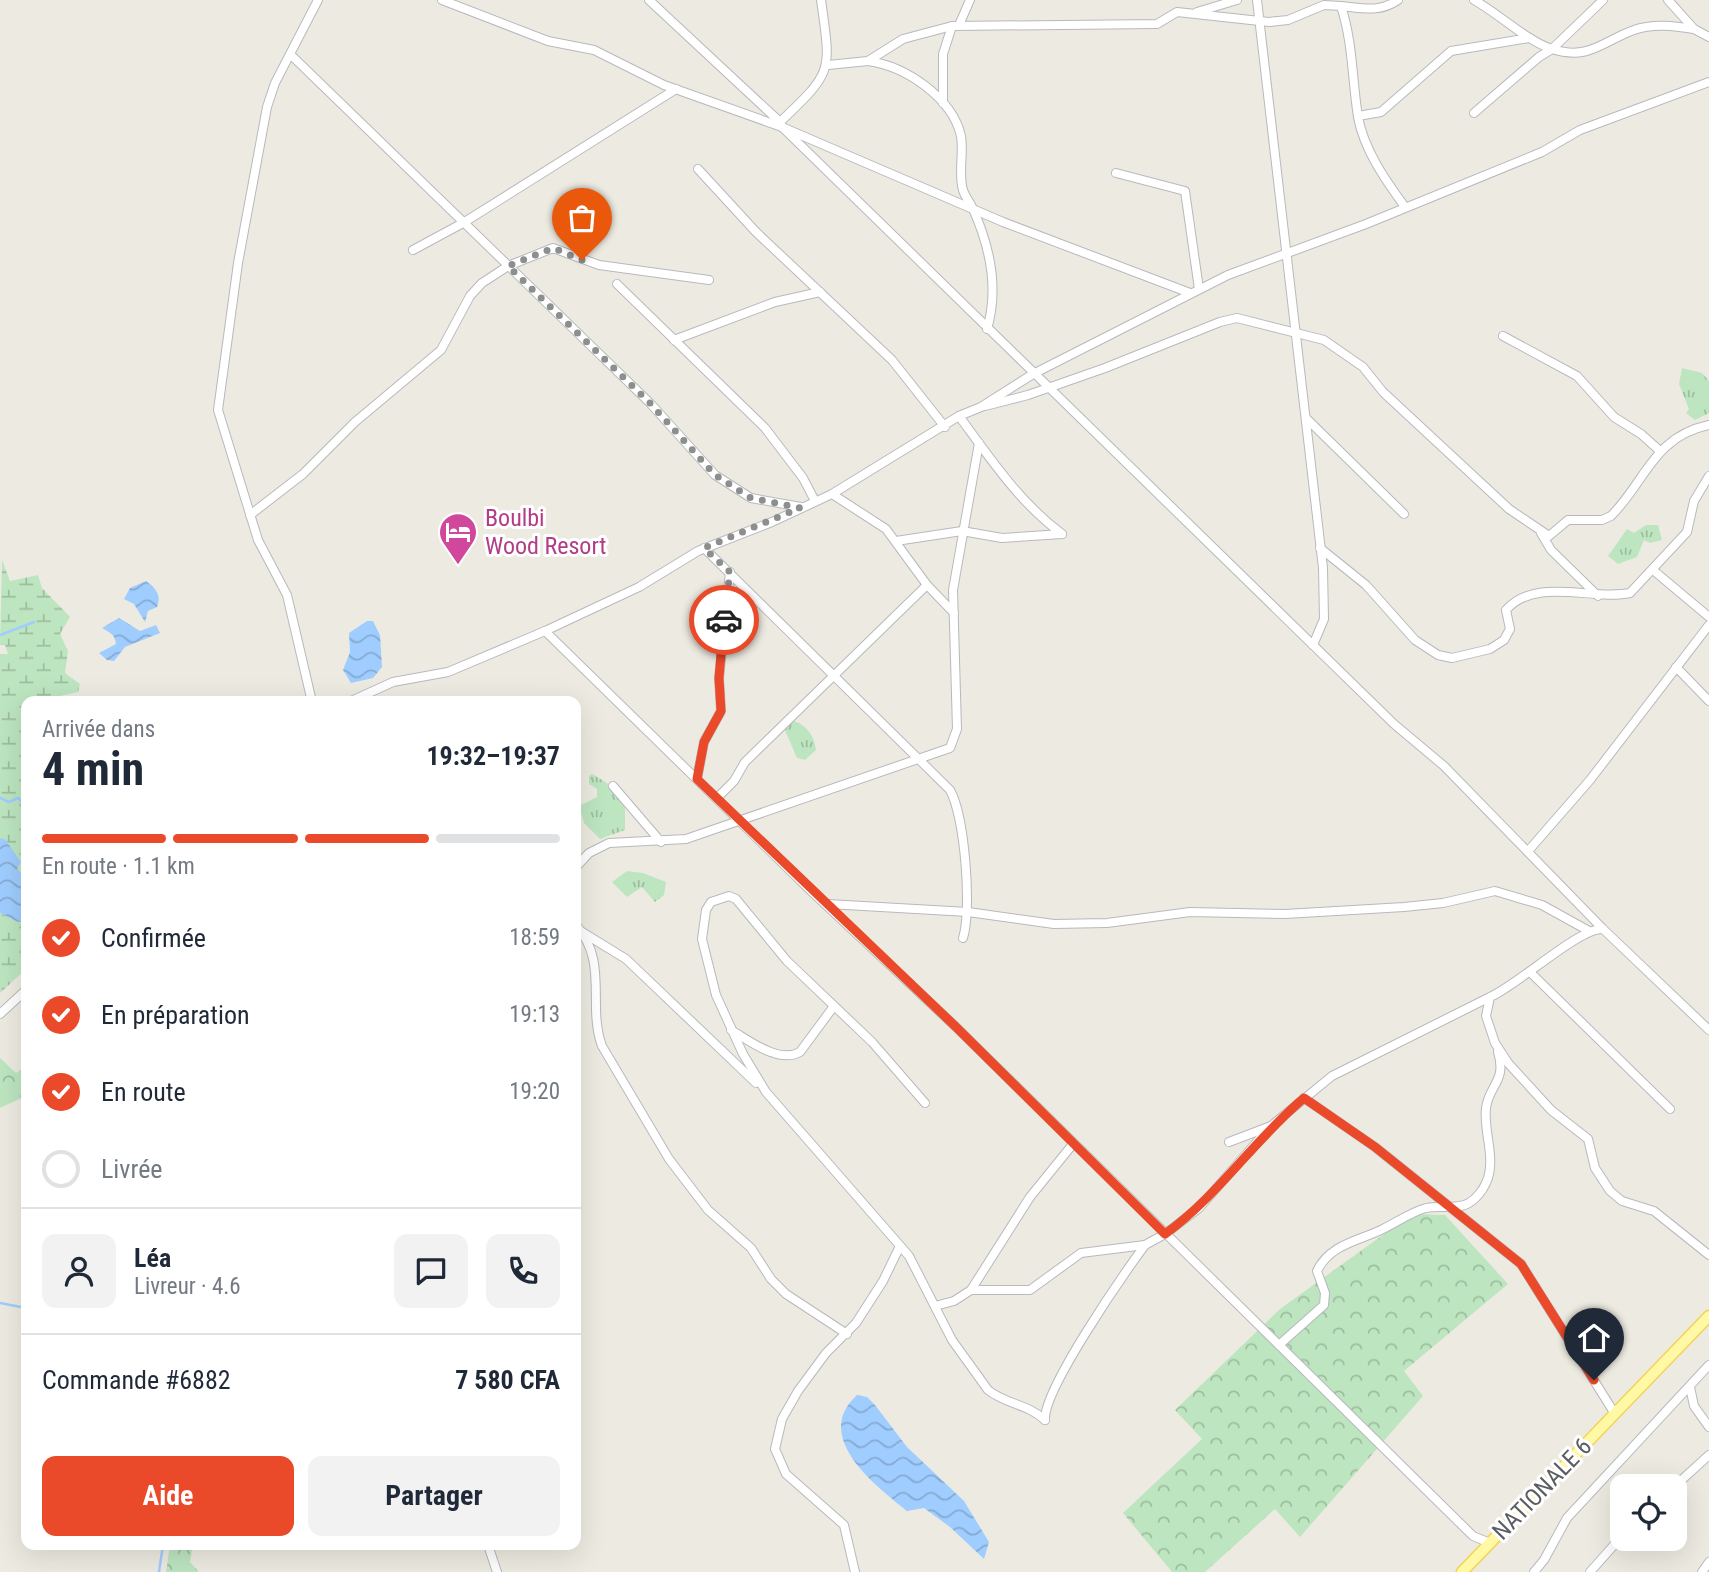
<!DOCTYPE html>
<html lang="fr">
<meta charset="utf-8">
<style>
:root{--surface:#fff;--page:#f2f2f3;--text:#1f2937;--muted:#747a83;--line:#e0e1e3;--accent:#ea492a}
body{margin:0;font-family:"Roboto Condensed",sans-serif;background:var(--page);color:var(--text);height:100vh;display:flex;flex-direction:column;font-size:26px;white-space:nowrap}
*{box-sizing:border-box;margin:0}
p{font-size:23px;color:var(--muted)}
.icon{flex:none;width:38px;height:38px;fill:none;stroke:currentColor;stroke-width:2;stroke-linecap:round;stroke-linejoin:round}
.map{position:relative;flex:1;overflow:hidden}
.panel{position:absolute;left:21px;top:696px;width:560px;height:854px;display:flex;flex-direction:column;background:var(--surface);border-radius:14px;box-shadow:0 7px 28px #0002}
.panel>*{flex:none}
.controls{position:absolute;left:1610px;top:1474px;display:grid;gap:14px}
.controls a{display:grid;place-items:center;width:77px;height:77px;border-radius:14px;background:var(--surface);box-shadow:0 7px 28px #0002;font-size:35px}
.pin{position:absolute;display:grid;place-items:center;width:60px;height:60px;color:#fff;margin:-72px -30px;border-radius:50% 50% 50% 0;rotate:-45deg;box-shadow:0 0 7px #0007}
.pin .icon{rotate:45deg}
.courier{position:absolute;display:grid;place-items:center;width:70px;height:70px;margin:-35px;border:5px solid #ea492a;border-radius:50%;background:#fff;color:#222;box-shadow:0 2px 9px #0007}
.summary em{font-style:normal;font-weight:700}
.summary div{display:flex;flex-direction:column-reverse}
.summary{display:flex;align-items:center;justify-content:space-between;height:119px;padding:0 21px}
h1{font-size:46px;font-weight:700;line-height:52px}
.bar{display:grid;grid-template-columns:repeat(4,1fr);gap:10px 7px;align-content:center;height:84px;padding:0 21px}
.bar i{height:9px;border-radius:5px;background:var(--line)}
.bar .selected{background:var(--accent)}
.bar p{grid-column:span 4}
.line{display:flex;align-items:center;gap:18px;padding:0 21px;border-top:2px solid var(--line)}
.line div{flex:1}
.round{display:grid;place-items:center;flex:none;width:74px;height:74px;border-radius:14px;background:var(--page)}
ol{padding:0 21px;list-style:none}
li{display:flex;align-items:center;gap:21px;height:77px}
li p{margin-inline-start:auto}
li .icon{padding:7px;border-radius:50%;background:var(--accent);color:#fff;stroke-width:4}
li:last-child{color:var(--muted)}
li i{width:38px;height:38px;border:4px solid var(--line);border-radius:50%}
.action{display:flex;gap:14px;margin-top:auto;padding:14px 21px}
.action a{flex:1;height:80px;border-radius:14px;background:var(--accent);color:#fff;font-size:28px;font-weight:700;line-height:80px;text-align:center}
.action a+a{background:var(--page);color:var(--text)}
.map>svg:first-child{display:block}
.grass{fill:url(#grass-tufts)}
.forest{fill:url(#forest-crowns)}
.wetland{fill:url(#wetland-marsh)}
.water{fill:url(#water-waves)}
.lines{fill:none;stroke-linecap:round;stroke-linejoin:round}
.stream{stroke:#9fcdff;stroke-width:2.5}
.minor-casing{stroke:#b7b9be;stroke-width:10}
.major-casing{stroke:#f2d355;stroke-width:13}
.minor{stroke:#fff;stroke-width:8}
.major{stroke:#fff8a4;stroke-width:10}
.done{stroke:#8d8f8e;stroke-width:7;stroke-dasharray:0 12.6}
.route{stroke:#ea492a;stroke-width:9}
.labels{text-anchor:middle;stroke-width:6;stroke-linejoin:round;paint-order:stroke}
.hotel-label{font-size:24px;fill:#b23c85;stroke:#fff;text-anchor:start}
.street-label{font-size:24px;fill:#5a5d62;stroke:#fff}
</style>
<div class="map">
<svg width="1709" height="1572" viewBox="0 0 1709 1572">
<defs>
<pattern id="grass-tufts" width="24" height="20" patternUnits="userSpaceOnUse" patternTransform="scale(1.75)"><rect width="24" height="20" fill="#bde5c0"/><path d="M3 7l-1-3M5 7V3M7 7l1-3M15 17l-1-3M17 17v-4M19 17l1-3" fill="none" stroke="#9dbd9f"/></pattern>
<pattern id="forest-crowns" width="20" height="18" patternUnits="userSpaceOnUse" patternTransform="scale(1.75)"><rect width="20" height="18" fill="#bde5c0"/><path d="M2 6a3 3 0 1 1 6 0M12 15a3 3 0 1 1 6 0" fill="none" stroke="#9dbd9f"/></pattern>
<pattern id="wetland-marsh" width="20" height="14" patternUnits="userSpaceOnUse" patternTransform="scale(1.75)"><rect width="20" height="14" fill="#bde5c0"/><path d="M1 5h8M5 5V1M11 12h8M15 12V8" fill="none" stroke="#9dbd9f"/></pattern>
<pattern id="water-waves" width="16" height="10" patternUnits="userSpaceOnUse" patternTransform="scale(1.75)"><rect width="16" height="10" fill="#9fcdff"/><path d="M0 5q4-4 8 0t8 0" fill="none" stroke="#85aad2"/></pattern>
</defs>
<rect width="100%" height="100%" fill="#edebe1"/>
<g class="grass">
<path d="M1682,368L1702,373L1709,381V413L1695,420L1686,413L1689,409L1679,384Z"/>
<path d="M1646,525H1658L1662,540L1650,543L1644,540L1637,557L1618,564L1608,556L1627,529L1634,533Z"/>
<path d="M794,721C808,726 814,736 816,750L805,760L797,758L784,728Z"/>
<path d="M592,774L607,783L625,807V830L600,839L584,823L579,806L597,797V789L589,784V776Z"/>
<path d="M627,871L643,873L666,882L664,895L655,902L642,887L627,897L612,882Z"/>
</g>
<g class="forest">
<path d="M0,1058L16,1073L26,1066V1096L0,1108Z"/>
<path d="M1412,1214L1445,1215L1508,1284L1404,1371L1423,1396L1300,1537L1275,1509L1205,1572H1172L1123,1513L1202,1439L1175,1410L1280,1309Z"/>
<path d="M170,1545H193L190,1562L199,1572H166Z"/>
</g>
<g class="wetland">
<path d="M2,560L10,581L38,575L42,588L70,617L60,634L68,651L65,673L80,684L78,692L55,697V702H26V877L17,869L20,862L5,839L0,838V654H8L5,645H0Z"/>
<path d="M0,913L18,922L26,921V969L0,993Z"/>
</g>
<g class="water">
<path d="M146,581C156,588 162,596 157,607L148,611L145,622L134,604L124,599L130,588Z"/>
<path d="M119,618L140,631L156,625L160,633L125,647L114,661L107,660L99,653L116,644C115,634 110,633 102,628Z"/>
<path d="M367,621H373L380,635L382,667L373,678L351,683L343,670L350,652L349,633Z"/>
<path d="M0,838L5,839L21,862L17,869L26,877V921L18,922L0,913Z"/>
<path d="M857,1395L867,1397L875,1405L907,1447L964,1501L989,1542L984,1559L950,1527L924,1508L907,1511C876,1486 811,1437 857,1395Z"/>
</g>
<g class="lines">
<g class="stream">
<path d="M0,635L34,622"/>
<path d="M0,798L9,802L18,798L26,806"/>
<path d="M0,1303L26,1308"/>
<path d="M159,1572L163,1545"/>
</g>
<defs>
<g id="minor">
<path d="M442,0L548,41L594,50L664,85L782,127L1003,222L1190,293"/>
<path d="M649,0L780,122"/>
<path d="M821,0C831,72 834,71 780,122L782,127L1394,724L1444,766L1603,929L1709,1030"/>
<path d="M1257,0L1323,568L1324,619L1313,645"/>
<path d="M1474,0C1499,14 1527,41 1552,49C1589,61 1603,41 1634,30C1653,23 1675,26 1694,29"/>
<path d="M1668,0L1694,29L1709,37"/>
<path d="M1341,6C1363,8 1379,13 1398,0"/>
<path d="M1197,12L1237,0"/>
<path d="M959,25L970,0"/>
<path d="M291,55L650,403L715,475L751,498L801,507"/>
<path d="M868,61C905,66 952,97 961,136C964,153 958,173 963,190C965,197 970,202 973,209C990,247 999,289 987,329"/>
<path d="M828,65L868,61L903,39L952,26L1157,24L1177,12L1269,22L1288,20L1324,5L1341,6C1353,43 1352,79 1358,117C1364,150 1386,181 1405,207"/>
<path d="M943,103V54L952,26"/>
<path d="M1474,113L1539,57L1552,49L1603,0"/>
<path d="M1358,116L1381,112L1451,51L1529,38"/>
<path d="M698,169L756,232L892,360L945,427"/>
<path d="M1116,173L1185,191L1199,289"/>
<path d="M413,250L463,223L676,89"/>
<path d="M617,284L765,428L803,478L815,501"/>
<path d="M1503,336L1577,376L1614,417L1641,434L1660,451"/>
<path d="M674,340L775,302L820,292"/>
<path d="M985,406L1028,395L1105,368L1220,322L1237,318L1324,340L1363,367L1383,392L1509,509L1549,536L1568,520H1602L1611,516C1646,481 1653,437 1709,425"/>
<path d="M959,416C990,458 1019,502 1062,534"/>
<path d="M1307,419L1404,514"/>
<path d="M832,494L886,529L927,585L954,613"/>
<path d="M250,515L303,474L355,422L441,350L470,296L482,283L508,266L553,248L599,265L709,280"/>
<path d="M1541,533L1551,550L1598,596"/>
<path d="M896,541L962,531L1002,538L1062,534"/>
<path d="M704,548L950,790C965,817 972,910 963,938"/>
<path d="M1320,548L1366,585L1415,640L1438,655L1452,658L1490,649L1504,640L1510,629L1506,610C1536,576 1592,601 1630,593L1687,532L1694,501L1709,476"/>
<path d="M1653,570L1709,617"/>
<path d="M545,631L812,892L956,1027L1473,1536L1490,1543"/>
<path d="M1676,667L1709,701"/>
<path d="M312,702L287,595L258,540L218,410L238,263L267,107L275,83L318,0"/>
<path d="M349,702L393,682L448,672L545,631L639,587L698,551L772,522L832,494L959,416L981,407L1033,374L1228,275L1366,224L1542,152L1580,130L1709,82"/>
<path d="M697,779L704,742L721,711L719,678L730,572"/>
<path d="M613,786L661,842"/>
<path d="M717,798L734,781L745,762L927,585"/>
<path d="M1529,850L1590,780L1709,625"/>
<path d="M576,867L589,853L609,843L686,839L950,748L957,729L953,590L979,443"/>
<path d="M828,904L968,912L1054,924L1107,923L1190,912L1285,914L1404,907L1443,903L1495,891L1542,905L1589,931"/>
<path d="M576,925C609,962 587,1006 602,1046L669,1159L708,1210L751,1248L771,1279L786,1294L847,1334"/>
<path d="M1603,929C1580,927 1518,985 1490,997L1486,1016L1495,1043L1508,1063L1551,1110L1588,1139L1595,1168L1610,1191L1622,1201L1654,1211L1709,1255"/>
<path d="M582,932L626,959L756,1083"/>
<path d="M1530,972L1670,1109"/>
<path d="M0,1014L26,990"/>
<path d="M731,1030C750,1041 779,1064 800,1052L834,1006"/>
<path d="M1304,1098L1375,1147L1521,1264L1615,1414"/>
<path d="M925,1103L872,1042L787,961L736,899L729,896L711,902L706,910L702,939L716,995L743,1054L766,1092L909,1256L952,1340L988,1390C1005,1404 1028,1404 1045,1420"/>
<path d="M1229,1142L1271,1126"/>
<path d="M971,1290L1030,1197L1073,1144"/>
<path d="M935,1306L954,1301L971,1290H1030L1081,1253L1145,1245"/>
<path d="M1279,1345L1324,1305L1325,1293L1317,1271C1330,1244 1359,1241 1383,1229C1397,1222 1411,1212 1426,1208C1439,1205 1457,1210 1469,1203C1476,1199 1483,1190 1486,1183C1497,1159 1483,1132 1486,1108C1489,1085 1507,1081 1498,1052"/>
<path d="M1690,1387L1694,1406L1709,1427"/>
<path d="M1045,1420C1043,1390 1123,1275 1145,1245L1165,1234L1199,1208L1271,1126L1332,1076L1490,997"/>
<path d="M1675,1486L1709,1455"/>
<path d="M488,1545L497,1572"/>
<path d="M855,1572L844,1525L786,1474L775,1449L782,1419L798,1391L826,1353L856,1323L883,1281L900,1246"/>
<path d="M1534,1572L1544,1560L1567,1518L1709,1365"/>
<path d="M1590,1572L1622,1536"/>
<path d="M1702,1572L1709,1562"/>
</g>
<path id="major" d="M1462,1572L1709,1316"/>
</defs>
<use href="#minor" class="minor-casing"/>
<use href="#major" class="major-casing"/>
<use href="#minor" class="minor"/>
<use href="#major" class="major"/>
</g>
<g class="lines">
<path class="done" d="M582,260L553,248L508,266L650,403L715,475L751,498L800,508L704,548L730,572L724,620"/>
<path class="route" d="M724,620L719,678L721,711L704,742L697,779L956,1027L1165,1234C1218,1196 1254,1140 1304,1098L1375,1147L1521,1264L1594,1380"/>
</g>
<defs>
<symbol id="hotel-pin" viewBox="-11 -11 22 30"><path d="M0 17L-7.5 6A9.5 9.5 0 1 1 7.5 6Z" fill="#d1479c" stroke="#fff"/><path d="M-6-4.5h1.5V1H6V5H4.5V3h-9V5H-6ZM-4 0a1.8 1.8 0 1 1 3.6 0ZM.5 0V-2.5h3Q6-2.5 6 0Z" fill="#fff"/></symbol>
</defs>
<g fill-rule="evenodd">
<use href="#hotel-pin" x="436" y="510" width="44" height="60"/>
</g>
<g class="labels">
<g class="hotel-label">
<text x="485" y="526">Boulbi<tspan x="485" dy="28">Wood Resort</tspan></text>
</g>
<g class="street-label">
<text transform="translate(1542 1489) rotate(-46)" y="8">NATIONALE 6</text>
</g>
</g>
</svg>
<div class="controls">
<a><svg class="icon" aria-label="locate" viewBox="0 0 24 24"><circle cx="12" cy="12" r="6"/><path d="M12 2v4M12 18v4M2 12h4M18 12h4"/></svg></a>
</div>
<div class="pin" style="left:582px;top:260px;background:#ea580c"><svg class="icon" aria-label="bag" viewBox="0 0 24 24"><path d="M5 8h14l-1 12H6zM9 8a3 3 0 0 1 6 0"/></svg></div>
<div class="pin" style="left:1594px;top:1380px;background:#1f2937"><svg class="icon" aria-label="home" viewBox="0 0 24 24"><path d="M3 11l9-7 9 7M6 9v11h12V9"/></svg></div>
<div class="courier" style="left:724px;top:620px"><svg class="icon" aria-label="car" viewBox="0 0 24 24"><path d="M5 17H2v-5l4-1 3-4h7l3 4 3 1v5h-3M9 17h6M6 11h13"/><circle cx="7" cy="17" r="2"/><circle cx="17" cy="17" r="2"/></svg></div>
<section class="panel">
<div class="summary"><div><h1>4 min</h1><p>Arrivée dans</p></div><em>19:32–19:37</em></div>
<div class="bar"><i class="selected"></i><i class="selected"></i><i class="selected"></i><i></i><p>En route · 1.1 km</p></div>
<ol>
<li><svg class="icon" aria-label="check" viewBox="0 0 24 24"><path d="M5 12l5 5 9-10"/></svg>Confirmée<p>18:59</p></li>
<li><svg class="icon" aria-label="check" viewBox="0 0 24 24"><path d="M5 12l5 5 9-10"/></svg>En préparation<p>19:13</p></li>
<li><svg class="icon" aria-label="check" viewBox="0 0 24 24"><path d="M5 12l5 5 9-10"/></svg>En route<p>19:20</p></li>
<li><i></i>Livrée</li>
</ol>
<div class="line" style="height:126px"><a class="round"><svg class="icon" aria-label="person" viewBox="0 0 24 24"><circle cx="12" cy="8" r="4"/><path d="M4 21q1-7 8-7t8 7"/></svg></a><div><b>Léa</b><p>Livreur · 4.6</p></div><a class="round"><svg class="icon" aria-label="chat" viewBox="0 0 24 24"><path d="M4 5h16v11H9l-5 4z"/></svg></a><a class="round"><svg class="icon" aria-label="phone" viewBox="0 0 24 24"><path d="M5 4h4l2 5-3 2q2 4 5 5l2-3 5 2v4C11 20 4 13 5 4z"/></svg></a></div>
<div class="line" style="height:91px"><div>Commande #6882</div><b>7 580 CFA</b></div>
<div class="action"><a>Aide</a><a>Partager</a></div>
</section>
</div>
